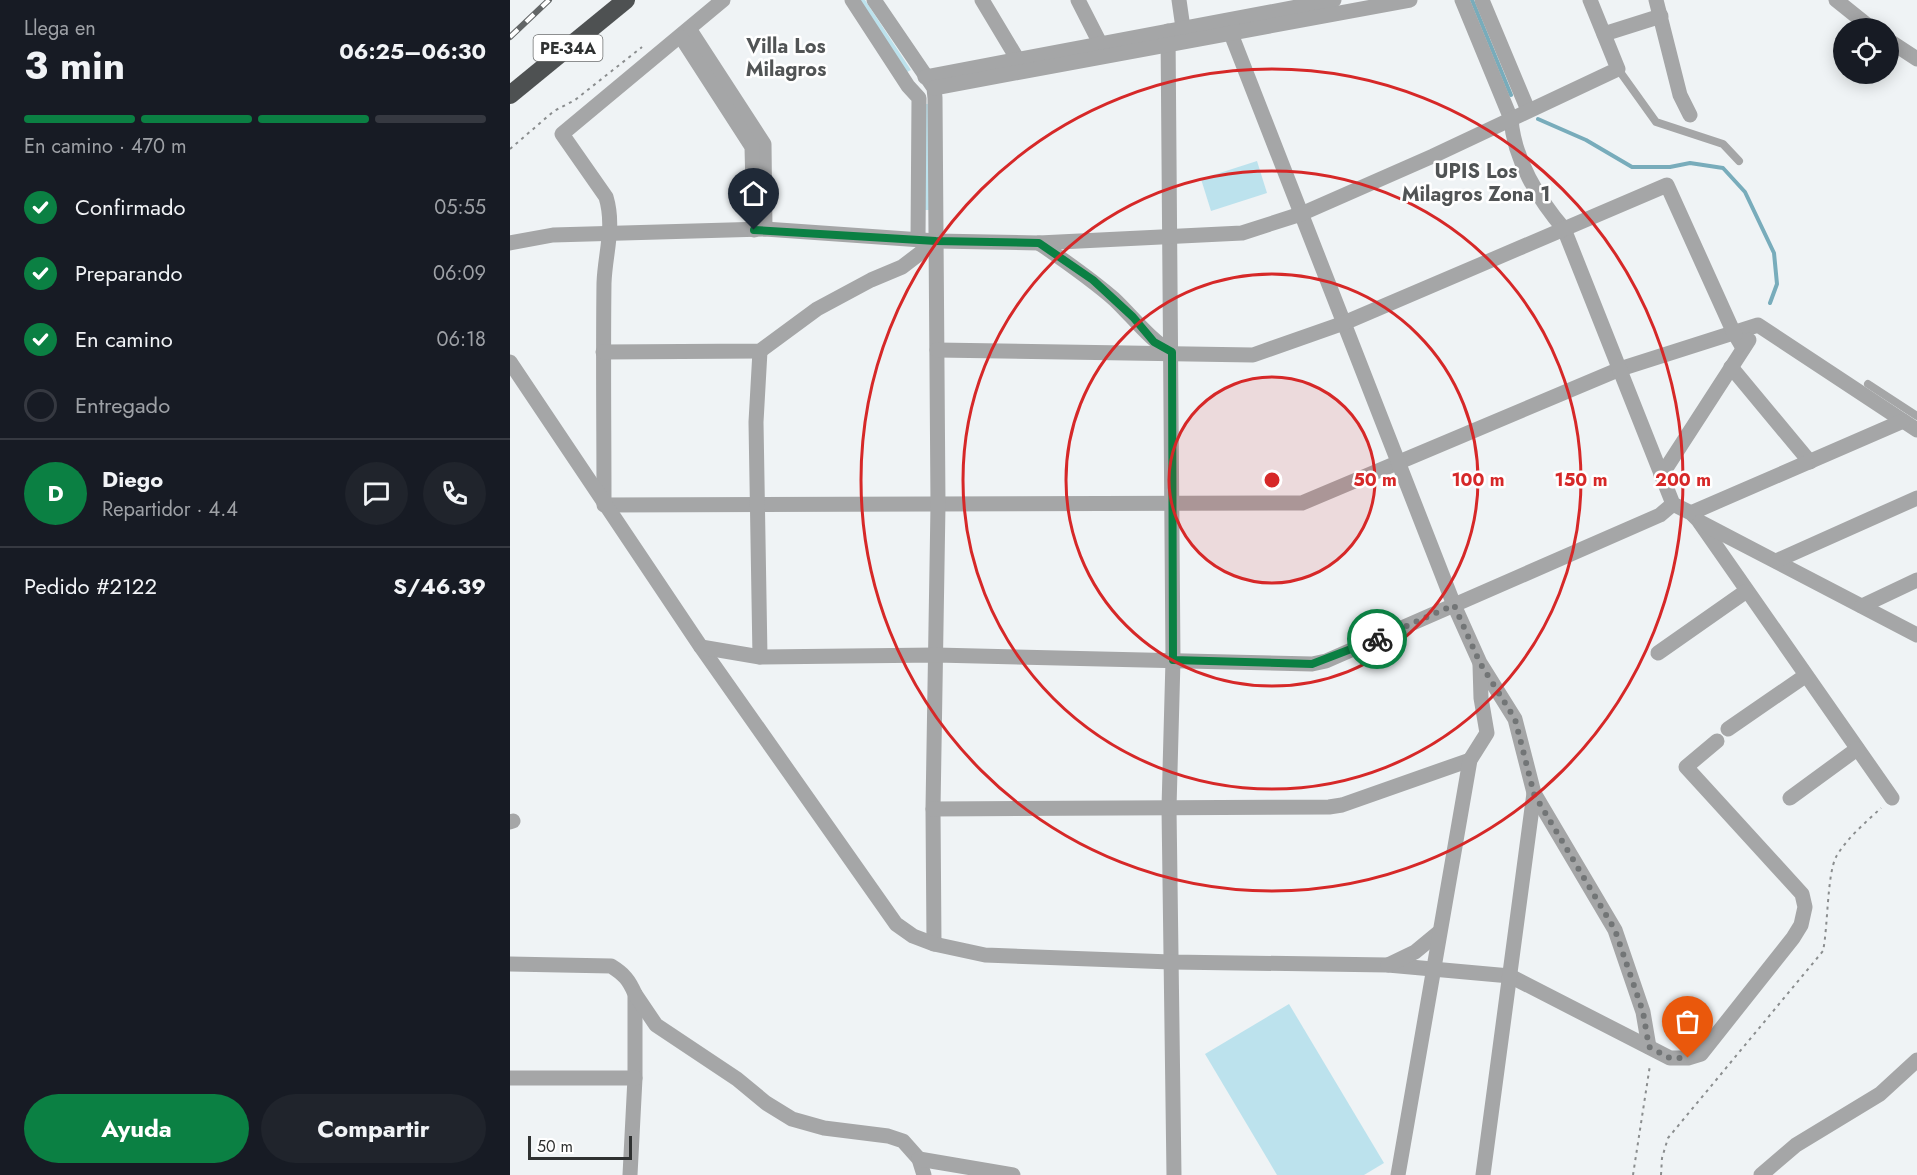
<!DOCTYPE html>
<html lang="es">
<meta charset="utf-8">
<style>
:root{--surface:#171b24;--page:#20242c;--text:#f1f3f6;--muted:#9ea1a6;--line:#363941;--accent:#0b8043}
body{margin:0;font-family:Jost,sans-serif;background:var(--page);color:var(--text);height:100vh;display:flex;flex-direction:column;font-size:22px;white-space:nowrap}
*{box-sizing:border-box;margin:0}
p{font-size:20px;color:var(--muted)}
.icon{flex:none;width:33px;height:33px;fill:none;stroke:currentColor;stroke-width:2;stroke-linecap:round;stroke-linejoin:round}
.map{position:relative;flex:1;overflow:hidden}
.details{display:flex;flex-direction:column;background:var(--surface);width:510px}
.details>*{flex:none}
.controls{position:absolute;left:1323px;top:18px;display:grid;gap:12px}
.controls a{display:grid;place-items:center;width:66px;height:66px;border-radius:50%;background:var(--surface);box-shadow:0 3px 15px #0003;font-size:30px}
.scale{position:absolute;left:18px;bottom:15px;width:104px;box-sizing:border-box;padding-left:6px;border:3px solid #2f3131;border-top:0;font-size:16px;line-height:21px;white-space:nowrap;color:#2f3131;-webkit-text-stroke:4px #fff;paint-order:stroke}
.pin{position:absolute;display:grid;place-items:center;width:51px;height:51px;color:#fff;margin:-62px -26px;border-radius:50% 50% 50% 0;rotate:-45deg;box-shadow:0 0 6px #0007}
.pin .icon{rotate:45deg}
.courier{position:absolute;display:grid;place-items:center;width:60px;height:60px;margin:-30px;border:4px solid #0b8043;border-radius:50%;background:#fff;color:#222;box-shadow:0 2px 8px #0007}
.headline em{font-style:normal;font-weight:700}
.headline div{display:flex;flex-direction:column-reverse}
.headline{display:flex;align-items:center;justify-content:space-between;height:102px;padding:0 24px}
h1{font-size:39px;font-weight:700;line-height:45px}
.bar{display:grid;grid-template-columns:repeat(4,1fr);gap:9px 6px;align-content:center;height:72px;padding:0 24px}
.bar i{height:8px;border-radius:4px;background:var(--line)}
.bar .active{background:var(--accent)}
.bar p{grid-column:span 4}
.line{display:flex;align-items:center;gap:15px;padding:0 24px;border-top:2px solid var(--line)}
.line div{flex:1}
.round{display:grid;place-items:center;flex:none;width:63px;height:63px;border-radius:32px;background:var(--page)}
ol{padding:0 24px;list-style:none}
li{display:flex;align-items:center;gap:18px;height:66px}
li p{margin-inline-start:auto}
li .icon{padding:6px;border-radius:50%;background:var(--accent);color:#fff;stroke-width:4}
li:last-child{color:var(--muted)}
li i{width:33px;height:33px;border:3px solid var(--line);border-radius:50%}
.cta{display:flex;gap:12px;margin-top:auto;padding:12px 24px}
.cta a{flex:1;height:69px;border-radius:36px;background:var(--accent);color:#fff;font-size:24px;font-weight:700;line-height:69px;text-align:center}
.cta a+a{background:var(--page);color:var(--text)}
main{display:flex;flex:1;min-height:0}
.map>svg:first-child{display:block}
.green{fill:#bce2ed}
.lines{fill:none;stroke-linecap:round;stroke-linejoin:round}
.stream{stroke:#78acbb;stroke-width:4}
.path{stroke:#8a8d8e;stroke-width:2;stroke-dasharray:3 4.5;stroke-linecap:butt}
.lane{stroke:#a5a6a7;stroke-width:8}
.street{stroke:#a5a6a7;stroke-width:15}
.highway{stroke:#4e5152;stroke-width:18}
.rail-casing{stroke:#636667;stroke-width:6}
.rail{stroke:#fff;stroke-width:4;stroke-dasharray:11;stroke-linecap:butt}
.done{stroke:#727576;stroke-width:6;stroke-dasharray:0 10.8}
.route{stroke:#0b8043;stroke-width:8}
.ring{fill:none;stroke:#d62828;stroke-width:3}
.labels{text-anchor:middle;stroke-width:5;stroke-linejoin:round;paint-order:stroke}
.shield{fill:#fff;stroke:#6d6f6f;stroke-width:1.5}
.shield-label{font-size:16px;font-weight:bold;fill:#2f3131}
.neighbourhood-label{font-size:20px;font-weight:bold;fill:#515455;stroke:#fff}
.centre{fill:#d62828;stroke:#fff;stroke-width:3}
.ring-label{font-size:18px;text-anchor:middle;font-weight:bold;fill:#d62828;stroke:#fff;stroke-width:5;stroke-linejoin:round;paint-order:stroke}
</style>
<main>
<section class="details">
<div class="headline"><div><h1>3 min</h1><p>Llega en</p></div><em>06:25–06:30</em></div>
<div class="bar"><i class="active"></i><i class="active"></i><i class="active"></i><i></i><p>En camino · 470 m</p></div>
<ol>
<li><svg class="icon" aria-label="check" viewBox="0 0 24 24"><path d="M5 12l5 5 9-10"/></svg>Confirmado<p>05:55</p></li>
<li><svg class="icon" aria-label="check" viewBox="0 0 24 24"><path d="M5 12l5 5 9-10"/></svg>Preparando<p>06:09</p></li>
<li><svg class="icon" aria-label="check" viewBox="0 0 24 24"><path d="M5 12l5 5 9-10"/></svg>En camino<p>06:18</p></li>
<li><i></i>Entregado</li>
</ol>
<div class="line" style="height:108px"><b class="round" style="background:var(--accent);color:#fff">D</b><div><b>Diego</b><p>Repartidor · 4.4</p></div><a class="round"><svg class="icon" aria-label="chat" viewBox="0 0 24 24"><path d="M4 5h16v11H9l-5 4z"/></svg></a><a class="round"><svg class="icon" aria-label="phone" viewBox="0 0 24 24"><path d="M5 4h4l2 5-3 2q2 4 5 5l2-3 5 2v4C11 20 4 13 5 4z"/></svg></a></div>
<div class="line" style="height:78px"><div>Pedido #2122</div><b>S/46.39</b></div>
<div class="cta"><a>Ayuda</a><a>Compartir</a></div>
</section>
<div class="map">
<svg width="1407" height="1175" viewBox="0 0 1407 1175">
<rect width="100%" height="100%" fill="#eff3f5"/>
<g class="green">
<path d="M350,0H355L401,70L397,72Z"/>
<path d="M416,104H420V210H415Z"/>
<path d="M747,161L757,193L701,211L691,179Z"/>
<path d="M779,1004L874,1163L854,1175H767L695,1054Z"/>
</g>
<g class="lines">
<g class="stream">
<path d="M962,0L1001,95"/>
<path d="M1028,119L1076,140L1122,167H1160L1180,163L1213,168L1235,192L1264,253L1267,284L1260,303"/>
</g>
<g class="path">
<path d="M0,149L44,111L65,100L132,47"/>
<path d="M1123,1175L1140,1065"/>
<path d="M1151,1175L1152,1158L1158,1138L1313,951C1318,927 1317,875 1326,857C1336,839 1356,822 1371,808"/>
</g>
<g class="lane">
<path d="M1108,69L1146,122L1213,144L1229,161"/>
<path d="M1358,384L1407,416"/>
</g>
<g class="street">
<path d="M213,0L52,134L96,197C105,227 95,254 94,283C93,357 94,431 94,505L792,503L1110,369L1248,325L1407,430"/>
<path d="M342,0L398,86L409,98L408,240"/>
<path d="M364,0L424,88L425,98L428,505L423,809L424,944"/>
<path d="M472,0L508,60L510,68"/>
<path d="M568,0L594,51"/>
<path d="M669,0L673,28"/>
<path d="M952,0L1001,119C1004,159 1028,199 1054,229L1163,504L1181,513L1188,520L1382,798"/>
<path d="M972,0L1018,110"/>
<path d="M1146,0L1170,95L1180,115"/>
<path d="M1326,0L1361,28"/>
<path d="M716,21L944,605L970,663L1005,719L1024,793L1105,930L1133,1012L1139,1047"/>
<path d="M180,30L254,144L255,229"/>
<path d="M658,31L663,660L659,808L664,1175"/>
<path d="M1094,34L1151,16"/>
<path d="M171,37L242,147L244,230"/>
<path d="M1378,40L1407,59"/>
<path d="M415,77L824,0"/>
<path d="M424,88L900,0"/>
<path d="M0,243L43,235L255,229L426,241L529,243L732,233L791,214L923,156L1108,69L1080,0"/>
<path d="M529,243C555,261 580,278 604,299C623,317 639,339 662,353"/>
<path d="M427,350L743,355L834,323L1157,185L1223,331L1233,348"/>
<path d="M250,351L246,422L250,657"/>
<path d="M93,352L250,351L307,309L361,280L392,267L426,241"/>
<path d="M0,362L191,647L386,924L403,936L424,944L475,955L661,962L878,965L1000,976L1160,1058H1178L1191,1054L1283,938L1291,925L1295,907L1292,894L1176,767L1207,741"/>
<path d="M1221,367L1300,462"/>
<path d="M1151,476L1239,340"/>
<path d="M1181,513L1393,421"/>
<path d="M1190,522L1407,635"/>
<path d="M1266,561L1407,498"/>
<path d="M1352,606L1407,580"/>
<path d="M191,647L250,657L426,655L802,664L816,661L1150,515L1163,504"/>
<path d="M1148,653L1235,592"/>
<path d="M1218,729L1295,676"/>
<path d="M1280,798L1347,749"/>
<path d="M423,809L819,807L832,805L960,760"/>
<path d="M0,822L3,821"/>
<path d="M0,964L101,966C114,974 119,980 125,994V1078L120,1175"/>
<path d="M878,965L905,952L928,933"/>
<path d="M125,994L146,1025L227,1079L256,1103L282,1119L314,1128L378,1136L393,1141L409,1159L414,1175"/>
<path d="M0,1078H125"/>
<path d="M409,1159L503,1175"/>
<path d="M888,1175L960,760L977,733L971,698L970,665"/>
<path d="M973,1175L1024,793"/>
<path d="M1251,1175L1286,1145L1370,1094L1407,1060"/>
</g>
<path class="highway" d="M0,95L116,0"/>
<defs>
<path id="rail" d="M0,37L39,0"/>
</defs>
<use href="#rail" class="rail-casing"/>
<use href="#rail" class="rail"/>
</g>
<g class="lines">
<path class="done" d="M867,639L944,605L970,663L1005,719L1024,794L1105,930L1133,1012L1139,1047L1160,1058H1178"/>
<path class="route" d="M244,230L426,241L529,243L583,280L623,317L644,342L662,352L663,660L802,664L867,639"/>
</g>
<circle cx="762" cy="480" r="103" fill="#d62828" fill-opacity=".12"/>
<g class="ring">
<circle cx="762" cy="480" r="103"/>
<circle cx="762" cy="480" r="206"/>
<circle cx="762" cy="480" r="309"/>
<circle cx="762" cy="480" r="411"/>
</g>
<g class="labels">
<rect class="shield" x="23.5" y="35" width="69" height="26" rx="4.5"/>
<g class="shield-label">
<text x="58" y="54">PE-34A</text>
</g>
<g class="neighbourhood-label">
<text x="276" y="53">Villa Los<tspan x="276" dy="23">Milagros</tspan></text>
<text x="966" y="178">UPIS Los<tspan x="966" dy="23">Milagros Zona 1</tspan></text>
</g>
</g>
<circle cx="762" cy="480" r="9" class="centre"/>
<g class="ring-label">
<text x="865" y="486">50 m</text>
<text x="968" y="486">100 m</text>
<text x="1071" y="486">150 m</text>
<text x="1173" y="486">200 m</text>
</g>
</svg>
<div class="controls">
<a><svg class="icon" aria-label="locate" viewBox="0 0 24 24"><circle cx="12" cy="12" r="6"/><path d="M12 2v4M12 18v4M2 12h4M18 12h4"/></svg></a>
</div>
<div class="scale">50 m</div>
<div class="pin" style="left:1178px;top:1058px;background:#ea580c"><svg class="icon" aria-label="bag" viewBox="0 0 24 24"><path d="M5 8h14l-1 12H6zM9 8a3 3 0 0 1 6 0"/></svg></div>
<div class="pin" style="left:244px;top:230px;background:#1f2937"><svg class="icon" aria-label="home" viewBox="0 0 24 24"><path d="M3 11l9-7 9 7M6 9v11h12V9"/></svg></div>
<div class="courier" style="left:867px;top:639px"><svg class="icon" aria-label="bike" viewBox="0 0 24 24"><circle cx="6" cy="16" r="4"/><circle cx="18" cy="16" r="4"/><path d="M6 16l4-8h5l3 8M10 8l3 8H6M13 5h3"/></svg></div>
</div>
</main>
